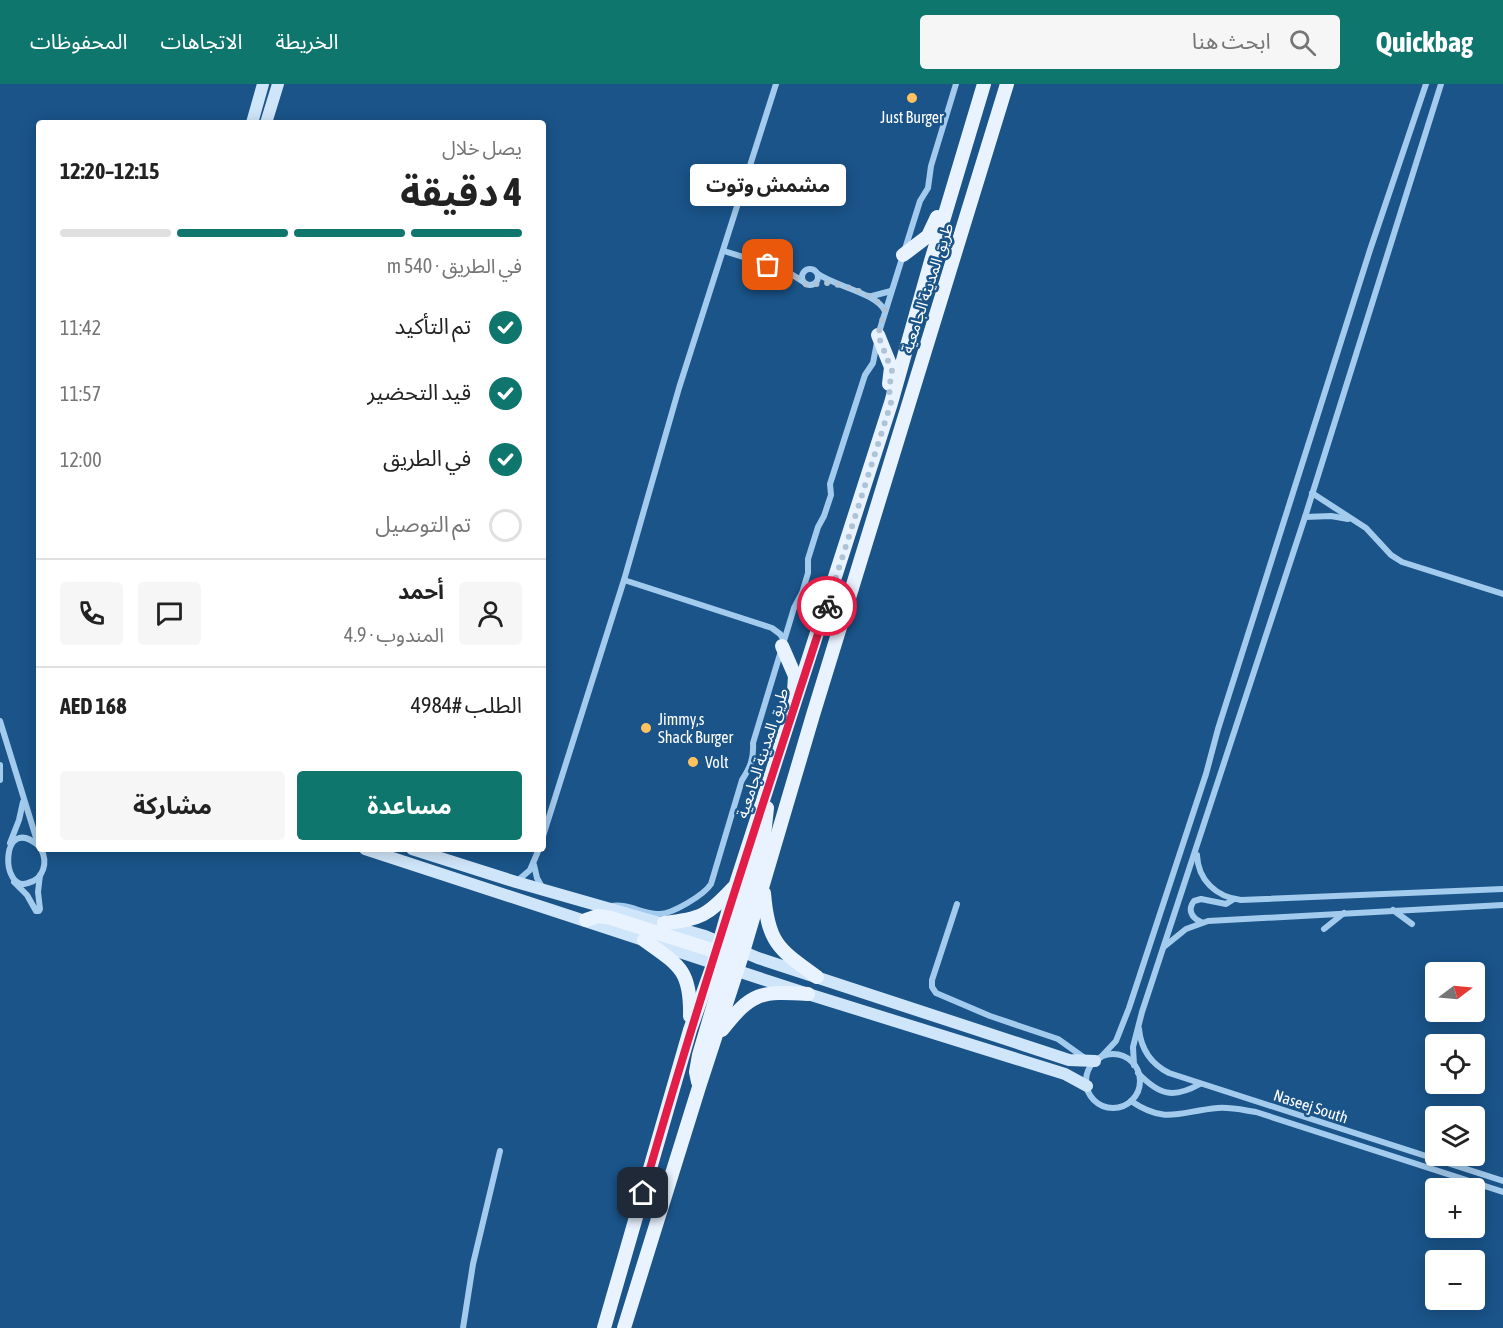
<!DOCTYPE html>
<html lang="ar">
<meta charset="utf-8">
<style>
:root{--surface:#fff;--page:#f6f6f6;--text:#222;--muted:#767676;--line:#e0e0e0;--accent:#0f766e}
body{margin:0;font-family:"Asap Condensed","Noto Sans Arabic",sans-serif;background:var(--page);color:var(--text);direction:rtl;height:100vh;display:flex;flex-direction:column;font-size:22px;white-space:nowrap}
*{box-sizing:border-box;margin:0}
p{font-size:20px;color:var(--muted)}
.icon{flex:none;width:33px;height:33px;fill:none;stroke:currentColor;stroke-width:2;stroke-linecap:round;stroke-linejoin:round}
.map{position:relative;flex:1;overflow:hidden;direction:ltr}
.drawer{position:absolute;left:36px;top:36px;width:510px;height:732px;display:flex;flex-direction:column;background:var(--surface);border-radius:6px;box-shadow:0 3px 15px #0003;direction:rtl}
.drawer>*{flex:none}
.needle{width:39px;rotate:74deg}
.controls{position:absolute;left:1425px;top:878px;display:grid;gap:12px}
.controls a{display:grid;place-items:center;width:60px;height:60px;border-radius:6px;background:var(--surface);box-shadow:0 3px 15px #0003;font-size:30px}
.pin{position:absolute;display:grid;place-items:center;width:51px;height:51px;color:#fff;margin:-26px;border-radius:12px;box-shadow:0 3px 9px #0006}
.courier{position:absolute;display:grid;place-items:center;width:60px;height:60px;margin:-30px;border:4px solid #e11d48;border-radius:50%;background:#fff;color:#222;box-shadow:0 2px 8px #0007}
.bubble{position:absolute;height:42px;border-radius:6px;background:var(--surface);box-shadow:0 3px 15px #0003;font-size:20px;font-weight:700;line-height:42px;text-align:center;direction:rtl}
.overview em{font-style:normal;font-weight:700}
.overview div{display:flex;flex-direction:column-reverse}
.overview{display:flex;align-items:center;justify-content:space-between;height:102px;padding:0 24px}
h1{font-size:39px;font-weight:700;line-height:45px}
.bar{display:grid;grid-template-columns:repeat(4,1fr);gap:9px 6px;align-content:center;height:72px;padding:0 24px}
.bar i{height:8px;border-radius:4px;background:var(--line)}
.bar .selected{background:var(--accent)}
.bar p{grid-column:span 4}
.line{display:flex;align-items:center;gap:15px;padding:0 24px;border-top:2px solid var(--line)}
.line div{flex:1}
.round{display:grid;place-items:center;flex:none;width:63px;height:63px;border-radius:6px;background:var(--page)}
ol{padding:0 24px;list-style:none}
li{display:flex;align-items:center;gap:18px;height:66px}
li p{margin-inline-start:auto}
li .icon{padding:6px;border-radius:50%;background:var(--accent);color:#fff;stroke-width:4}
li:last-child{color:var(--muted)}
li i{width:33px;height:33px;border:3px solid var(--line);border-radius:50%}
.button{display:flex;gap:12px;margin-top:auto;padding:12px 24px}
.button a{flex:1;height:69px;border-radius:6px;background:var(--accent);color:#fff;font-size:24px;font-weight:700;line-height:69px;text-align:center}
.button a+a{background:var(--page);color:var(--text)}
header{display:flex;align-items:center;gap:36px;box-sizing:border-box;height:84px;padding:0 30px;background:var(--accent);color:#fff}
header strong{font-size:28px}
nav{display:flex;gap:33px;margin-inline-start:auto;font-size:21px}
.search{width:420px;height:54px;background:var(--page);display:flex;align-items:center;gap:15px;box-sizing:border-box;padding:0 21px;border-radius:6px;color:var(--muted);font-size:22px}
.map>svg:first-child{display:block}
.lines{fill:none;stroke-linecap:round;stroke-linejoin:round}
.street{stroke:#a3cbed;stroke-width:6}
.secondary{stroke:#cfe5f9;stroke-width:12}
.primary{stroke:#e9f3ff;stroke-width:14}
.done{stroke:#afc3d6;stroke-width:6;stroke-dasharray:0 10.8}
.route{stroke:#e11d48;stroke-width:8}
.poi-dot{fill:#ffc25f;stroke:#1a5489;stroke-width:2}
.labels{text-anchor:middle;stroke-width:5;stroke-linejoin:round;paint-order:stroke}
.poi-label{font-size:16px;fill:#fff;stroke:#1a5489;text-anchor:start}
.street-label{font-size:16px;fill:#fff;stroke:#1a5489}
</style>
<header>
<strong>Quickbag</strong>
<div class="search"><svg class="icon" aria-label="search" viewBox="0 0 24 24"><circle cx="10" cy="10" r="6"/><path d="M15 15l6 6"/></svg>ابحث هنا</div>
<nav><a>الخريطة</a><a>الاتجاهات</a><a>المحفوظات</a></nav>
</header>
<div class="map">
<svg width="1503" height="1244" viewBox="0 0 1503 1244">
<rect width="100%" height="100%" fill="#1a5489"/>
<g class="lines">
<g class="street">
<path d="M724,167L785,186L802,197"/>
<circle cx="810" cy="193" r="8"/>
<path d="M818,190C837,203 876,209 885,227"/>
<path d="M872,212L891,207"/>
<path d="M1312,409L1366,444L1391,471L1402,478L1503,510"/>
<path d="M1305,433L1331,432L1348,435"/>
<path d="M624,496L772,544L780,550L784,556"/>
<path d="M0,637L38,760"/>
<path d="M0,681V696"/>
<path d="M543,752L624,496L679,304L776,0"/>
<path d="M10,759L19,736L23,718"/>
<path d="M39,762C0,728 0,810 28,799C44,795 48,778 41,765"/>
<path d="M1197,771C1198,796 1216,813 1241,816L1503,805"/>
<path d="M534,781L537,794L543,805"/>
<path d="M14,798L27,811L36,827H39L40,825L38,808L40,791"/>
<path d="M516,798L530,786L539,765"/>
<path d="M957,820L932,896V903L936,909L990,932L1058,955L1086,975"/>
<path d="M611,822C628,819 642,830 658,830C671,831 704,811 711,800L742,696C750,684 754,674 753,659L794,524L802,509L808,489V475L818,443L824,432L831,411L830,400L865,291L873,279L879,248L920,117L928,104L931,82L956,0"/>
<path d="M1393,826L1412,840"/>
<path d="M1201,838C1192,834 1187,826 1194,817L1201,815L1226,820L1234,815"/>
<path d="M1324,845L1344,829"/>
<path d="M1165,862L1186,845L1208,837L1503,821"/>
<path d="M1139,945C1141,965 1151,980 1169,989L1503,1097"/>
<circle cx="1113" cy="997" r="27"/>
<path d="M1100,974L1116,957L1129,924L1206,690L1218,645L1370,166L1426,0"/>
<path d="M1134,981L1133,963L1142,928L1305,433L1441,0"/>
<path d="M1138,989C1159,1011 1173,1015 1200,1000"/>
<path d="M1131,1017C1166,1041 1180,1027 1218,1024C1230,1023 1243,1026 1256,1028L1503,1108"/>
<path d="M463,1244L473,1180L500,1067"/>
</g>
<g class="secondary">
<path d="M252,39L263,0"/>
<path d="M266,39L278,0"/>
<path d="M365,765L808,910L1065,990L1087,1002"/>
<path d="M412,765L516,798L705,852L758,874L1069,976L1095,977"/>
</g>
<g class="primary">
<path d="M903,171L928,152L937,133"/>
<path d="M878,251L891,283L889,300"/>
<path d="M782,562L795,592L794,608"/>
<path d="M764,809C768,859 778,865 817,893"/>
<path d="M586,836L598,832L611,834L724,870"/>
<path d="M664,839C701,835 707,832 733,804"/>
<path d="M644,856C679,881 691,886 690,932"/>
<path d="M737,886L732,875L731,862L764,752L767,724"/>
<path d="M722,946C752,908 760,907 808,910"/>
<path d="M698,998L696,988L699,971L726,879L725,866"/>
<path d="M604,1244L690,946L714,878L736,800L891,319L931,177L984,0"/>
<path d="M624,1244L699,1003L743,868L813,631L1007,0"/>
</g>
</g>
<g class="lines">
<path class="done" d="M768,181L790,188L807,201C813,201 819,199 826,199C843,200 878,211 885,227L878,251L892,287L889,305L891,319L827,522"/>
<path class="route" d="M643,1109C699,912 764,717 827,522"/>
</g>
<g class="poi-dot">
<circle cx="912" cy="14" r="6"/>
<circle cx="646" cy="644" r="6"/>
<circle cx="693" cy="678" r="6"/>
</g>
<g class="labels">
<g class="poi-label">
<text x="912" y="39" text-anchor="middle">Just Burger</text>
<text x="658" y="641">Jimmy,s<tspan x="658" dy="18">Shack Burger</tspan></text>
<text x="705" y="684">Volt</text>
</g>
<g class="street-label">
<text transform="translate(927 204) rotate(-72)" y="6">طريق المدينة الجامعية</text>
<text transform="translate(762 669) rotate(-72)" y="6">طريق المدينة الجامعية</text>
<text transform="translate(1311 1022) rotate(18)" y="6">Naseej South</text>
</g>
</g>
</svg>
<div class="controls">
<a><svg class="needle" viewBox="-14 -14 28 28"><path d="M0-13l5 13h-10z" fill="#e53935"/><path d="M0 13l5-13h-10z" fill="#767676"/></svg></a>
<a><svg class="icon" aria-label="locate" viewBox="0 0 24 24"><circle cx="12" cy="12" r="6"/><path d="M12 2v4M12 18v4M2 12h4M18 12h4"/></svg></a>
<a><svg class="icon" aria-label="layers" viewBox="0 0 24 24"><path d="M12 4l9 5-9 5-9-5zM3 14l9 5 9-5"/></svg></a>
<a>+</a>
<a>−</a>
</div>
<div class="pin" style="left:768px;top:181px;background:#ea580c"><svg class="icon" aria-label="bag" viewBox="0 0 24 24"><path d="M5 8h14l-1 12H6zM9 8a3 3 0 0 1 6 0"/></svg></div>
<div class="pin" style="left:643px;top:1109px;background:#1f2937"><svg class="icon" aria-label="home" viewBox="0 0 24 24"><path d="M3 11l9-7 9 7M6 9v11h12V9"/></svg></div>
<div class="courier" style="left:827px;top:522px"><svg class="icon" aria-label="bike" viewBox="0 0 24 24"><circle cx="6" cy="16" r="4"/><circle cx="18" cy="16" r="4"/><path d="M6 16l4-8h5l3 8M10 8l3 8H6M13 5h3"/></svg></div>
<div class="bubble" style="left:690px;top:80px;width:156px">مشمش وتوت</div>
<section class="drawer">
<div class="overview"><div><h1>4 دقيقة</h1><p>يصل خلال</p></div><em>12:15–12:20</em></div>
<div class="bar"><i class="selected"></i><i class="selected"></i><i class="selected"></i><i></i><p>في الطريق · 540 m</p></div>
<ol>
<li><svg class="icon" aria-label="check" viewBox="0 0 24 24"><path d="M5 12l5 5 9-10"/></svg>تم التأكيد<p>11:42</p></li>
<li><svg class="icon" aria-label="check" viewBox="0 0 24 24"><path d="M5 12l5 5 9-10"/></svg>قيد التحضير<p>11:57</p></li>
<li><svg class="icon" aria-label="check" viewBox="0 0 24 24"><path d="M5 12l5 5 9-10"/></svg>في الطريق<p>12:00</p></li>
<li><i></i>تم التوصيل</li>
</ol>
<div class="line" style="height:108px"><a class="round"><svg class="icon" aria-label="person" viewBox="0 0 24 24"><circle cx="12" cy="8" r="4"/><path d="M4 21q1-7 8-7t8 7"/></svg></a><div><b>أحمد</b><p>المندوب · 4.9</p></div><a class="round"><svg class="icon" aria-label="chat" viewBox="0 0 24 24"><path d="M4 5h16v11H9l-5 4z"/></svg></a><a class="round"><svg class="icon" aria-label="phone" viewBox="0 0 24 24"><path d="M5 4h4l2 5-3 2q2 4 5 5l2-3 5 2v4C11 20 4 13 5 4z"/></svg></a></div>
<div class="line" style="height:78px"><div>الطلب #4984</div><b>AED 168</b></div>
<div class="button"><a>مساعدة</a><a>مشاركة</a></div>
</section>
</div>
